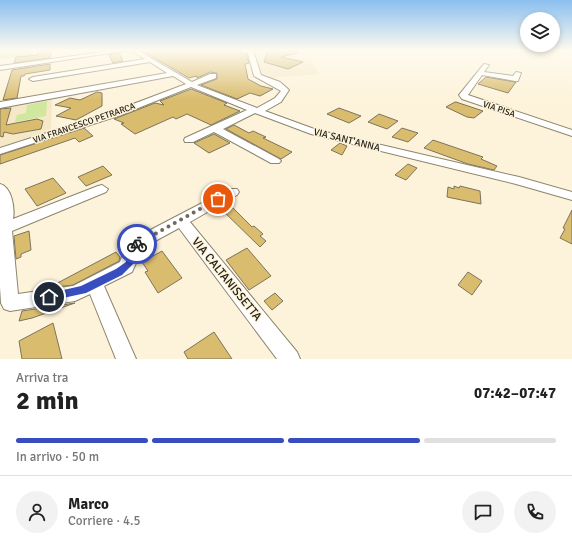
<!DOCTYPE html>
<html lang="it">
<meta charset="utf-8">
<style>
:root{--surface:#fff;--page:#f2f2f2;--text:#222;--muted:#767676;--line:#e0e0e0;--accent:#384dbf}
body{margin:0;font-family:Signika,sans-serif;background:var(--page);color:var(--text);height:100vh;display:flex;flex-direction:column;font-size:15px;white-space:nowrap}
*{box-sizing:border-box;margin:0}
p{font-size:13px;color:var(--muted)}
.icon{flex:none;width:22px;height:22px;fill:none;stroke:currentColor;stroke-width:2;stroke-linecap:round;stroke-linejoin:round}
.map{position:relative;height:359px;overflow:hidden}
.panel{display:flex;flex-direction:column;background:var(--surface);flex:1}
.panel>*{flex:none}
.controls{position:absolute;left:520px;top:12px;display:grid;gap:8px}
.controls a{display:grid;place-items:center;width:40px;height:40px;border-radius:50%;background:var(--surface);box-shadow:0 2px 6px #0003;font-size:20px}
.pin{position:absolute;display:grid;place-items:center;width:34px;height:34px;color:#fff;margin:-17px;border:2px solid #fff;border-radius:50%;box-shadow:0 1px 4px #0007}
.courier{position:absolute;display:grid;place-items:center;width:40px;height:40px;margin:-20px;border:3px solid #384dbf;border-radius:50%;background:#fff;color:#222;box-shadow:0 1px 5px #0007}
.headline em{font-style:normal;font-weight:800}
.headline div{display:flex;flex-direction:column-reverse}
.headline{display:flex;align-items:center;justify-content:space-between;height:68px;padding:0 16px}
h1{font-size:26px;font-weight:800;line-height:30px}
.bar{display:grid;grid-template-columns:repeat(4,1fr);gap:6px 4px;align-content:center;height:48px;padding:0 16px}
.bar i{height:5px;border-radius:3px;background:var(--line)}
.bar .active{background:var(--accent)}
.bar p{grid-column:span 4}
.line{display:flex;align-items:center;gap:10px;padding:0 16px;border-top:1px solid var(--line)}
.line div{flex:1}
.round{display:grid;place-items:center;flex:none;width:42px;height:42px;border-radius:21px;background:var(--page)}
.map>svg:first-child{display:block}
.built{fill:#f5e8c7}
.green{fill:#d0e79e}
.building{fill:#d9bc6e;stroke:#7d745e}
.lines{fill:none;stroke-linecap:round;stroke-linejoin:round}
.minor-casing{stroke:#8d846d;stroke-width:2}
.minor{fill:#fff;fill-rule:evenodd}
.route{fill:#384dbf}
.done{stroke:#716a5c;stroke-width:4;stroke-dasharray:0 7.2}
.labels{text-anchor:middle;stroke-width:3;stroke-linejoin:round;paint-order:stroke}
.far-street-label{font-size:9px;fill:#252118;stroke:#fdf3da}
.street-label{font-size:10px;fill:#252118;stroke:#fdf3da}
.near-street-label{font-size:12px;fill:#252118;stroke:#fdf3da}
</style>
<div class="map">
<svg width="572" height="359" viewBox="0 0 572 359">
<rect width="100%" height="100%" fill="#fdf3da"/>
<g class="built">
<path d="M253,50H297L295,57L310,60L320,74L269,78L268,75H263Z"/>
<path d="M52,98L51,133L0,149V107Z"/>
</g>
<g class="green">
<path d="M24,50H33L32,55L0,59V53Z"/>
<path d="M47,101L46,116L15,122L17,115L26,113L27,105Z"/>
</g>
<g class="building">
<path d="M38,50H51L50,58L14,63L16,57L38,55Z"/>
<path d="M141,50H237L246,54L249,63L245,64L248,79L261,86L273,89L260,96L250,93L237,99L201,85L217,79V73L210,72L197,78V76L189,78Z"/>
<path d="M268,50H296L297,53L281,57L303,62L288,69L264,62Z"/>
<path d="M119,53L123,61L113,63L109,55Z"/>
<path d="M50,64V70L25,74L24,76H21L17,98L3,100L12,70Z"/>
<path d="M486,77L515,82H516L508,93L478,84Z"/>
<path d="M191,89L227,103L224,105L240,111L211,125L187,114L176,119L173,117L135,134L121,124L124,123L114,119L155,103L164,105L160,101Z"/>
<path d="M97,92L102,93V106L76,120L56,116L71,108L55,105L70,98L80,100Z"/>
<path d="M455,102H456L483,111L474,118L467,117L446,107Z"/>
<path d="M11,108L6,125L37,119L43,121L41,129L13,134L4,132L3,137L0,136V109Z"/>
<path d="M339,108L361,116L349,123L327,114Z"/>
<path d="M379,114L398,121L387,129L368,122Z"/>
<path d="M234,125L249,133L253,131L266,137L263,138L292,152L281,159L226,129Z"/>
<path d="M84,128L93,136L79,142L75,138L0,164V155Z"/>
<path d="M402,128L418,133L408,142L392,137Z"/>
<path d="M214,134L230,143L209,153L194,143Z"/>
<path d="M433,140L483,157L481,159L497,166L494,170L468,164L424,148Z"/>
<path d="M340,143L347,146L342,155L331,150Z"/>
<path d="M408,164L417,168L406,180L395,175Z"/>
<path d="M103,166L112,175L86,186L78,177Z"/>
<path d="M53,178L66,193L37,206L25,189Z"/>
<path d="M454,186L459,188L460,186L480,191L481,204L447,197L448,187L454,189Z"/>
<path d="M227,202L252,227L254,226L263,234L260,236L266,241L260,247L219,207Z"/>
<path d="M572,210V244L560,238L565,229L563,228Z"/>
<path d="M29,231L31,250L21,254V257L16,259L14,236Z"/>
<path d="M247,248L271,276L249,290L226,260Z"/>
<path d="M162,251L182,278L158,293L145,272L148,271L142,262Z"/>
<path d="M116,252L120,257L119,261L73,285L48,288Z"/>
<path d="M468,272L482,281L472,295L458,285Z"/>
<path d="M275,293L283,301L272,310L264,301Z"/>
<path d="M75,303L32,318L19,321L22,311Z"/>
<path d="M53,323L62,359H22L19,341Z"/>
<path d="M214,332L232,359H188L184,352Z"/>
</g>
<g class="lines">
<defs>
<g id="minor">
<path d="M117,50H129L0,70V66Z"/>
<path d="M131,50H137L192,82L210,74H216V78L197,85L257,108L275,98L281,91L254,76L247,50H253L261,75L280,82L289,90L281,102L265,111L317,130L519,177L572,192V200L516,184L311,134L255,113L223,129L279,159L281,161L279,163H271L214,132L193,142H185L184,140L185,138L247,110L191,87L118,116L0,154V148L112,112L186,84L173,76L0,108V102L167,73L150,62L33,81L29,79L33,77L145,59Z"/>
<path d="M484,64L489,65L484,72L513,76L516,72L521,73L518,81H515L482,75L468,95L572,130V136L462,99L459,95Z"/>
<path d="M0,184C12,187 15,209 13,219L98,186L102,185L108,189L106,192L12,231L18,294L73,286L120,262L125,248L135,238L229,189H237L239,192L237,195L190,222L297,352L300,359H277L179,228L146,246L138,254L136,263L132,272L104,286L136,359H116L90,294L75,301L10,311L4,309L1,303L0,287Z"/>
</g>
</defs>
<use href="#minor" class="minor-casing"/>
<use href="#minor" class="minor"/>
</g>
<linearGradient id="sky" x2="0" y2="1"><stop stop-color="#8abff0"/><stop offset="0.5" stop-color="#fefaee"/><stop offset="1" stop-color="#fefaee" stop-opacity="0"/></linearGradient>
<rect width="572" height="100" fill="url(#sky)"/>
<path class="route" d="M137,241L141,244L134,252V263L122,275L86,293L49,301L46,300V294L81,286L116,269L126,262L127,249Z"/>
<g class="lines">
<path class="done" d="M137,244L218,199"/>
</g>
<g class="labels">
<g class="far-street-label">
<text transform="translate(499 109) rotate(19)" y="3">VIA PISA</text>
<text transform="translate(84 123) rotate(-19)" y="3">VIA FRANCESCO PETRARCA</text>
</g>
<g class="street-label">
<text transform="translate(347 139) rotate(14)" y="4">VIA SANT'ANNA</text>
</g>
<g class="near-street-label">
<text transform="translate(227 279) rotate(51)" y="4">VIA CALTANISSETTA</text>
</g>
</g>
</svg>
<div class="controls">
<a><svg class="icon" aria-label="layers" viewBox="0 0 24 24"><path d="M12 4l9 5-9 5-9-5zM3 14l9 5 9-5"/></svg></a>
</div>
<div class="pin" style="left:218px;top:199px;background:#ea580c"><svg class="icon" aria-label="bag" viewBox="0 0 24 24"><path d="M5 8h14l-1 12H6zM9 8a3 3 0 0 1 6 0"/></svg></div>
<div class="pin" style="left:49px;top:297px;background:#1f2937"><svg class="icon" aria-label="home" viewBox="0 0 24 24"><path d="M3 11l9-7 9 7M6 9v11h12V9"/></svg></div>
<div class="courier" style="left:137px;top:244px"><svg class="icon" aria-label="bike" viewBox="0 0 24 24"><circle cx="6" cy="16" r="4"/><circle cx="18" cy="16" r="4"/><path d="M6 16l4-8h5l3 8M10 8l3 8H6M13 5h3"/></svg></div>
</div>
<section class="panel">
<div class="headline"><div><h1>2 min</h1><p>Arriva tra</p></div><em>07:42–07:47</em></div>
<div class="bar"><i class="active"></i><i class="active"></i><i class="active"></i><i></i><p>In arrivo · 50 m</p></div>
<div class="line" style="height:72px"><a class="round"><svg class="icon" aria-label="person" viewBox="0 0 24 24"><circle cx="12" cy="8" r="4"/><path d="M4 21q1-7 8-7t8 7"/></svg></a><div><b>Marco</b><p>Corriere · 4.5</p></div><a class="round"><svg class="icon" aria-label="chat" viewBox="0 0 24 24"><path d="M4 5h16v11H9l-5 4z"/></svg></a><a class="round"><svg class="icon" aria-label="phone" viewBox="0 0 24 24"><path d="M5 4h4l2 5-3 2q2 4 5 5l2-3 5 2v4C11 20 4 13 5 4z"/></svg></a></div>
</section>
